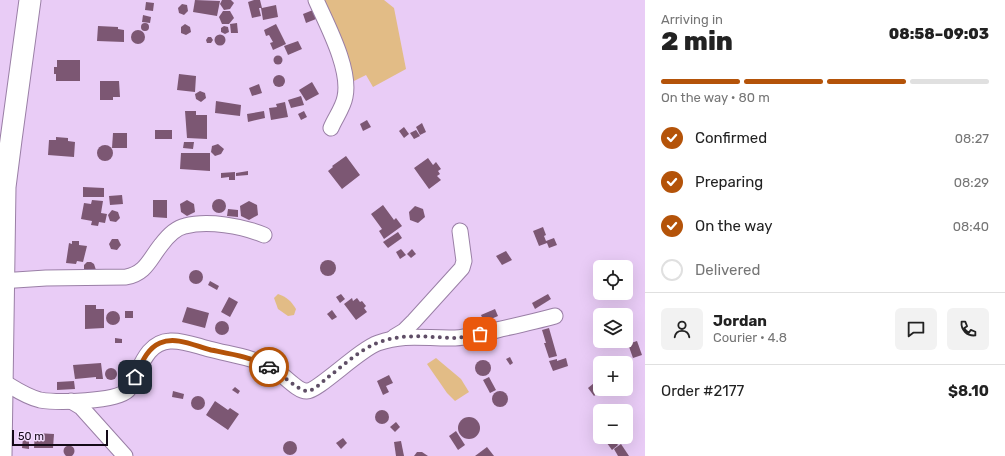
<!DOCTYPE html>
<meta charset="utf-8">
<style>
:root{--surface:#fff;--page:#f2f2f2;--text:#222;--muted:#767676;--line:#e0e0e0;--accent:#b45309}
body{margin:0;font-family:Rubik,sans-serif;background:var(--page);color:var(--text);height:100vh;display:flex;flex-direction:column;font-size:15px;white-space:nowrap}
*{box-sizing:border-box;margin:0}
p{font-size:13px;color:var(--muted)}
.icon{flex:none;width:22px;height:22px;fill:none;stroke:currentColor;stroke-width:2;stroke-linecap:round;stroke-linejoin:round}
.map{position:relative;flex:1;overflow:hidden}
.details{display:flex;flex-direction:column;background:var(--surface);width:360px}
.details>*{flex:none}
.fabs{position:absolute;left:593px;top:260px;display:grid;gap:8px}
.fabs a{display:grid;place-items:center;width:40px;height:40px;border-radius:6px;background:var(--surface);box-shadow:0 4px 16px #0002;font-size:20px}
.scale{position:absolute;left:12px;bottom:10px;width:96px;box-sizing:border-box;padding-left:4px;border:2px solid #140a18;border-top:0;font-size:11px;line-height:14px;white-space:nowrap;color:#140a18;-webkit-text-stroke:3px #f3dcfe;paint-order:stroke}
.pin{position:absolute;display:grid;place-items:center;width:34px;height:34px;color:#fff;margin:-17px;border-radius:8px;box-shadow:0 2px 6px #0006}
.courier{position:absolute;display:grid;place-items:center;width:40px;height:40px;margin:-20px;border:3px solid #b45309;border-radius:50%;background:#fff;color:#222;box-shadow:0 1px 5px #0007}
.head em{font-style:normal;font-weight:800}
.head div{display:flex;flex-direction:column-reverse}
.head{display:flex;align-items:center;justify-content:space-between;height:68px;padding:0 16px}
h1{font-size:26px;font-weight:800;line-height:30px}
.bar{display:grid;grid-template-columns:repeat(4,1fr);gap:6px 4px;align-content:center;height:48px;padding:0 16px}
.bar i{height:5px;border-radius:3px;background:var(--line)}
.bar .active{background:var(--accent)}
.bar p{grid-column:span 4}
.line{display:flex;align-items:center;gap:10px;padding:0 16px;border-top:1px solid var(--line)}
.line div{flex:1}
.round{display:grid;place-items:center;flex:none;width:42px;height:42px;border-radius:6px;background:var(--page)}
ol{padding:0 16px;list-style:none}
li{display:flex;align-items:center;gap:12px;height:44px}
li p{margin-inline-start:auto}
li .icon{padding:4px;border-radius:50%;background:var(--accent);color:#fff;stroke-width:4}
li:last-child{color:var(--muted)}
li i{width:22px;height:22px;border:2px solid var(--line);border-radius:50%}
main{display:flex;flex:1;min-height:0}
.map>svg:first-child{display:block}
.green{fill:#e2bc86}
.building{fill:#7c5773}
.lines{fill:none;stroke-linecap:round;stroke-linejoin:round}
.street-casing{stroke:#9a7fa6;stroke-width:17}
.secondary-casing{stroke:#9a7fa6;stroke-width:23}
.street{stroke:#fff;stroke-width:15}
.secondary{stroke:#fff;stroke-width:21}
.done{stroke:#5f4e66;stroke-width:4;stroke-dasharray:0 7.2}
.route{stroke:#b45309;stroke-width:5}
</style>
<main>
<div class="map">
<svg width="645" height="456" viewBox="0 0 645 456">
<rect width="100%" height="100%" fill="#e9ccf6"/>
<g class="green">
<path d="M324,0H384L394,8L406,69L373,87L366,75L354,81L345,62Z"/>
<path d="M278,294C287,297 291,301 296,309L294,315L288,316L278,309L274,298Z"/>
<path d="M436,358L461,379L469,392L455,401L447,393L427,364Z"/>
</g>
<g class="building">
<path d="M195,0L220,1L217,16L193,12Z"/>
<path d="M222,0H231L234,3L230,9L224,10L220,4Z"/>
<path d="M254,0H260L262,8L276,5L278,17L263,20L261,8H259L261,16L252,18L248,2Z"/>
<path d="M146,2L154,3L153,11L145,10Z"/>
<path d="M182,4L187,5L188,11L184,15L179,13L178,8Z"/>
<path d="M313,10L316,19L306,23L303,14Z"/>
<path d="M223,11H230L234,18L229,24H222L219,17Z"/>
<path d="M143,15L151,17L150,23L142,22Z"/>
<path d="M237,23L238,33H231L230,24Z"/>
<circle cx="145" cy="27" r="4"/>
<path d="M185,24L190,27L191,32L186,35L181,33V27Z"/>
<path d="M276,24L286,44L273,50L270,43L273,42L269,35L266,36L264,30Z"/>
<path d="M98,26L118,27V29L124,30V42L97,41Z"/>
<path d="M224,26L228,27L229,32L225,34L221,32V28Z"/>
<circle cx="138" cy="37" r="7"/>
<circle cx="220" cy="40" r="5.5"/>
<path d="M208,37H211L213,40L211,43H207L206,40Z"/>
<path d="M298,41L302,49L288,55L284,46Z"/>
<circle cx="278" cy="60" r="4.5"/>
<path d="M57,60H80V81H56V74H54V67H57Z"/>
<path d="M179,74L196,76L195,92L177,90Z"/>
<circle cx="279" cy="81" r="6"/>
<path d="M100,81H119L120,97H113V100H100Z"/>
<path d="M312,82L319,94L306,101L299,90Z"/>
<path d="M259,84L262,93L252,96L249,88Z"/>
<path d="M200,91L205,93L206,98L201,102L196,99L195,94Z"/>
<path d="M301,96L304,105L291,108L288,100Z"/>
<path d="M216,101L241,105L240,116L215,113Z"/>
<path d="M285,102L288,117L271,120L269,108L277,107L276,104Z"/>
<path d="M185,111H196V115H207V139L187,138Z"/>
<path d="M264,111L265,118L248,122L247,114Z"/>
<path d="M304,111L307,117L301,120L298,114Z"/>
<path d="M367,120L371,127L363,131L360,124Z"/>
<path d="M422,123L426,132L420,135L416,127Z"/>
<path d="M404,127L409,134L404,138L399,131Z"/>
<rect x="155" y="130" width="17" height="9"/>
<path d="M416,130L420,136L414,139L410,133Z"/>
<path d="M113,133H127V148H112Z"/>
<path d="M56,137L68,138V141L75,142L74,157L48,155L49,140H56Z"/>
<path d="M184,142H194L193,149L183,148Z"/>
<path d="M218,144L224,149L221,154L215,156L211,152L212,146Z"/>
<circle cx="105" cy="153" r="8"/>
<path d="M181,153H210V171L180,169Z"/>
<path d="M346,156L360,175L342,189L328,171L333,167L332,166Z"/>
<path d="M428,158L433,165L436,162L441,169L438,171L440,174L437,176L441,180L429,189L414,168Z"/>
<path d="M248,171V175L236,176V173Z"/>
<path d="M235,172V180H229V177L221,178V173Z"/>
<path d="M83,187L104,188V197H83Z"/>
<path d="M122,195L123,204L110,205L109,196Z"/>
<circle cx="219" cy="206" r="7"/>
<path d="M92,200L103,201L101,213L107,214L105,223L99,222L98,226L91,225L92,221L81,219L84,203L91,204Z"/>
<path d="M153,200H167V218L153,217Z"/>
<path d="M187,200L194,204L195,212L187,216L181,212L180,204Z"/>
<path d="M249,201L257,205L258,215L249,220L241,216L240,206Z"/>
<path d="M383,205L394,220L396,218L402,226L384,239L379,231L382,229L371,214Z"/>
<path d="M415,206L423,209L425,217L418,223L410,220L409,212Z"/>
<path d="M228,209L238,210V217L227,216Z"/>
<path d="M112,210L118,212L120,218L116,222L110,221L108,215Z"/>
<path d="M543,227L546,235L544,236L546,241L554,238L557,245L549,248L547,243L539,246L533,231Z"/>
<path d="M398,232L402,238L388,248L383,242Z"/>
<path d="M112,239H118L121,245L117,250L111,249L109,244Z"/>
<path d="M72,241H79V245L87,246L83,262L77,261L76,264L66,263L69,243L72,244Z"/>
<path d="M401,249L406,255L400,259L396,252Z"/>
<path d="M412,249L416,254L411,258L407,254Z"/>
<path d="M506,251L512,260L502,265L496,256Z"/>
<circle cx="328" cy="268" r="8"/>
<path d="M87,262H91L94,264L96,270L84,271V265Z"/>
<circle cx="196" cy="277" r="7"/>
<path d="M210,281L219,286L217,290L208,285Z"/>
<path d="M341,294L345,299L340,303L336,297Z"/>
<path d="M548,294L551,299L535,309L532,303Z"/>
<path d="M229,297L238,302L230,317L221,312Z"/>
<path d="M352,298L353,301L357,298L360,302L362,301L366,306L364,308L367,312L356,320L344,304Z"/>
<path d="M85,305H96V309H104V328L85,329Z"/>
<path d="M187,307L209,313L205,328L182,322Z"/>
<path d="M495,309L498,316L484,322L481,315Z"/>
<path d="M332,310L337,317L332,320L327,314Z"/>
<circle cx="113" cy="318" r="7"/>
<rect x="125" y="311" width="8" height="7"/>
<circle cx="222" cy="328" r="7"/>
<path d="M549,328L557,356L549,358L544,343H546L542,330Z"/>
<path d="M115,338L122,339V343H115Z"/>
<path d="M637,341L642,355L633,358L628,344Z"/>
<path d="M510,357L513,363L510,365L506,359Z"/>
<path d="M566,358L568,366L553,371L549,361L557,359V361Z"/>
<circle cx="483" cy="368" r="8"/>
<path d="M101,363L103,379H96V377L75,379L73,365Z"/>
<circle cx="111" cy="374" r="6"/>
<path d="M120,372L127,375L124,382L118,380Z"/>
<path d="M389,375L393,383L386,386L389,392L383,395L377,381Z"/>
<path d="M489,377L496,390L490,393L483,380Z"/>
<path d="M74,381L75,389L57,390V382Z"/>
<path d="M594,383L600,391L594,396L588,388Z"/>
<path d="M235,387L240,391L238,394L232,390Z"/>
<path d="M173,391L184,394L183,399L172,397Z"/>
<circle cx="500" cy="399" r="8"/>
<circle cx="198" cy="403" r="7"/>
<path d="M215,401L228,410L230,408L239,414L228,430L206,415Z"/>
<circle cx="382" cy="417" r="7"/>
<circle cx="469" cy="428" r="11"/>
<path d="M396,422L400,427L395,432L390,427Z"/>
<path d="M456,431L465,445L458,450L449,436Z"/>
<path d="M35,433L54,434L53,448H34Z"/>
<path d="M606,437H612L618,445L612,450L604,439Z"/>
<path d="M23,438L29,439V449L22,448Z"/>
<path d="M343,438L347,443L341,449L336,443Z"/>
<path d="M401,441L404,456H396L394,442Z"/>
<circle cx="290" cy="448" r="7"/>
<path d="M621,444L629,456H618L614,449Z"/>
<circle cx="69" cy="451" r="5.5"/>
<path d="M487,447L494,456H475Z"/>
<path d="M417,452H422L428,456H414Z"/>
</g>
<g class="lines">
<defs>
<g id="street">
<path d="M316,0C327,25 351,69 345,97C343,108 335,118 331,128"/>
<path d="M0,281L46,278L126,277C146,273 149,260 161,245C167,237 175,228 185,226C208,220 242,226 264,235"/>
<path d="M394,337L404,331L414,321L462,268L464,261L460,231"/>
<path d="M2,381C14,388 26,397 40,400C57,403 116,402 128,390C131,387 132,383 134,379C142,363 149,342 170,341C183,340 197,346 209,349C232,355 253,357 274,369C283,374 298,392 307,391C318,391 360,349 378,343C406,333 427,339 455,338C471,337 486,333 501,329C519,325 537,321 555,316"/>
<path d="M71,401L81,407L125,456"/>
</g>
<path id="secondary" d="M1,456L5,187L11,140L30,0"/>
</defs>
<use href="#street" class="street-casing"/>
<use href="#secondary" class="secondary-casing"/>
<use href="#street" class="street"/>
<use href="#secondary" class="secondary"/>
</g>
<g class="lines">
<path class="done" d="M269,367C278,371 300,392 307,391C314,391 322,382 327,378C343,366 359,350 377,343C402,333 427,337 453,338C462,338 471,335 480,334"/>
<path class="route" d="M135,377C141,365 146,349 160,343C176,336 195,346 211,350C231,354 251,357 269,367"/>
</g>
</svg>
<div class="fabs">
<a><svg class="icon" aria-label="locate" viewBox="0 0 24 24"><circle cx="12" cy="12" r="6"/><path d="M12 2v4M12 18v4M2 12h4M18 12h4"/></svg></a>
<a><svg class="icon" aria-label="layers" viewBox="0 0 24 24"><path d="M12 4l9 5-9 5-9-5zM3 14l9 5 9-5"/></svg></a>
<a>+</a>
<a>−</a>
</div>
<div class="scale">50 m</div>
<div class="pin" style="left:480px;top:334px;background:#ea580c"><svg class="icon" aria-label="bag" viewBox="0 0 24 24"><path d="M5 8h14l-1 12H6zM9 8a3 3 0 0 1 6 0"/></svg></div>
<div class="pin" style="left:135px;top:377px;background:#1f2937"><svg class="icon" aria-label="home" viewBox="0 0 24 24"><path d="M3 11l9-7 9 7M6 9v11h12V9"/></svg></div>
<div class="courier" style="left:269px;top:367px"><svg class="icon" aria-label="car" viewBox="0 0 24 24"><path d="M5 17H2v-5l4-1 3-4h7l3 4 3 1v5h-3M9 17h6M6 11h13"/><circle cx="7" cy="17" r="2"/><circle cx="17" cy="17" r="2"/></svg></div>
</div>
<section class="details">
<div class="head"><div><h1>2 min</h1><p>Arriving in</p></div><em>08:58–09:03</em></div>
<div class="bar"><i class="active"></i><i class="active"></i><i class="active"></i><i></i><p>On the way · 80 m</p></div>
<ol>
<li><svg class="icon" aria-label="check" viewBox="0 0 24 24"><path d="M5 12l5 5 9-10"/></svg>Confirmed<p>08:27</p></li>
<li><svg class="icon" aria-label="check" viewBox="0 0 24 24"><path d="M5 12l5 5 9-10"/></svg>Preparing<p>08:29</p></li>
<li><svg class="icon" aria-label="check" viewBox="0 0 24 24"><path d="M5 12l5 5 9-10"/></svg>On the way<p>08:40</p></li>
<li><i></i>Delivered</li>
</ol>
<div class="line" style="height:72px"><a class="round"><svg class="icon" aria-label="person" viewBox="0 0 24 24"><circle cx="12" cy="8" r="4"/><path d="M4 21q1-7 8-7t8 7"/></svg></a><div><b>Jordan</b><p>Courier · 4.8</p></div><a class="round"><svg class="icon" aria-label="chat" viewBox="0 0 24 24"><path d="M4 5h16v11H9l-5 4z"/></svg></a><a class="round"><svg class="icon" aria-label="phone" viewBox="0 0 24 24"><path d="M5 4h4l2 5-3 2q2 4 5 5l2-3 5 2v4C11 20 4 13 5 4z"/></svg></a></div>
<div class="line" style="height:52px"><div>Order #2177</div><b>$8.10</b></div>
</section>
</main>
